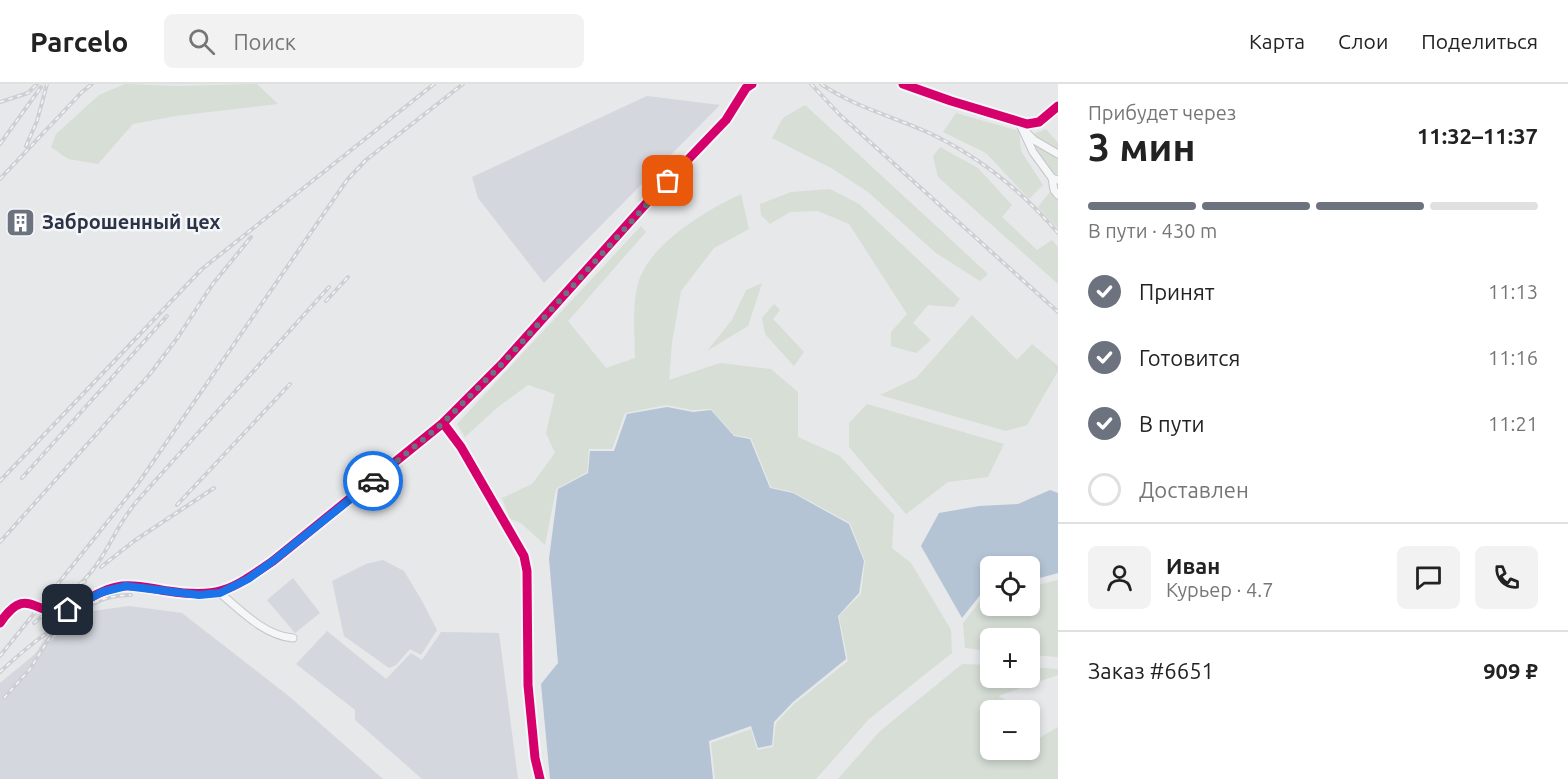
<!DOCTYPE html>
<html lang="ru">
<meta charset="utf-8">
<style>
:root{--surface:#fff;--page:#f2f2f2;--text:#222;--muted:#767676;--line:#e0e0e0;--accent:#6c737f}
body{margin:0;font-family:Ubuntu,sans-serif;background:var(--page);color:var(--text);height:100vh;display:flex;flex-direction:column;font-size:22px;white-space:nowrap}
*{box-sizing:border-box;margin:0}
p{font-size:20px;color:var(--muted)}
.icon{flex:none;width:33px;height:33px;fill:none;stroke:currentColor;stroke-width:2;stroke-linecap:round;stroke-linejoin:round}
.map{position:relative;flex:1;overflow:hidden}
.sheet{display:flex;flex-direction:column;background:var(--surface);width:510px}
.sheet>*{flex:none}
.buttons{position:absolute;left:980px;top:472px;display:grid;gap:12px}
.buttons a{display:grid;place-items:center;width:60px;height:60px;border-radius:9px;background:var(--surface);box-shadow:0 3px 9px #0003;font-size:30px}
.pin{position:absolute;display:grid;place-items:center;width:51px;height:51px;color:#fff;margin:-26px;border-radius:12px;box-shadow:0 3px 9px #0006}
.courier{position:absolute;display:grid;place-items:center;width:60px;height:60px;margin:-30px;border:4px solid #1a73e8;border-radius:50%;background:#fff;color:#222;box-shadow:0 2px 8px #0007}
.overview em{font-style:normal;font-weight:700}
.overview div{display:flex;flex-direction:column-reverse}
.overview{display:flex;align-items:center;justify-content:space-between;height:102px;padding:0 30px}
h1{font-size:39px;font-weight:700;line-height:45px}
.bar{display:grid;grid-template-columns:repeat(4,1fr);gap:9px 6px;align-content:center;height:72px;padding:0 30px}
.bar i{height:8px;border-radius:4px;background:var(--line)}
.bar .active{background:var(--accent)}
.bar p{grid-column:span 4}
.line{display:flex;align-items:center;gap:15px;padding:0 30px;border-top:2px solid var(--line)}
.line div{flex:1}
.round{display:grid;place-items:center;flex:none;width:63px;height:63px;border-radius:9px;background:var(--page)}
ol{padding:0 30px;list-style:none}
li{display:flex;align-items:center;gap:18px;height:66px}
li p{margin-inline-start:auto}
li .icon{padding:6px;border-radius:50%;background:var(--accent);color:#fff;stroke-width:4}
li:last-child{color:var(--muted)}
li i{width:33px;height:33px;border:3px solid var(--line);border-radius:50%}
header{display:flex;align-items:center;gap:36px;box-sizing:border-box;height:84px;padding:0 30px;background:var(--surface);border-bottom:2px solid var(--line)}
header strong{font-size:28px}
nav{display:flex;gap:33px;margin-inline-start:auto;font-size:21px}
.search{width:420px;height:54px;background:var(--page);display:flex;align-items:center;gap:15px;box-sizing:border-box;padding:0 21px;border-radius:9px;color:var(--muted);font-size:22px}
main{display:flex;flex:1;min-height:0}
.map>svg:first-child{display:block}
.built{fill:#d4d7dd}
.green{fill:#d6ded6}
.water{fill:#b4c4d5}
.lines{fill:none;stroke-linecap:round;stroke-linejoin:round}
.minor-casing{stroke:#c4c6c8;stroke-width:9}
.minor{stroke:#f5f6f7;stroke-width:7}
.rail-casing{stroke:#cecfd2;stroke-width:4}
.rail{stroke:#f4f6f9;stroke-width:1.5;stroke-dasharray:4.5;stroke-linecap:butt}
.cycleway-casing{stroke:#f4f6f9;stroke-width:13}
.cycleway{stroke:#d6006c;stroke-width:9}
.done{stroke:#6c737f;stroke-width:6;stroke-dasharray:0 10.8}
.route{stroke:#1a73e8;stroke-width:8}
.labels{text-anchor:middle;stroke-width:5;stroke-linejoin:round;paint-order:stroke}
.poi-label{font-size:20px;font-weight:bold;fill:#2b3445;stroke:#f4f6f9;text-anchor:start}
</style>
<header>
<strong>Parcelo</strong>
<div class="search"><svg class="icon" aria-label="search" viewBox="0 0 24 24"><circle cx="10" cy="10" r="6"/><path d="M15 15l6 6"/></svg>Поиск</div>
<nav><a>Карта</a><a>Слои</a><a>Поделиться</a></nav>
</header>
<main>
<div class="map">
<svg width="1058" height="695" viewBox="0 0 1058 695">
<rect width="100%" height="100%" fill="#e6e8ea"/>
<g class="built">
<path d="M647,12L720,21L544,199L478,114L472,93Z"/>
<path d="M383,476L404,487L421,515L437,546L421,571L410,565L396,581L389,584L344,552L332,497L366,480Z"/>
<path d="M293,494L320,529L295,549L267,516Z"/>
<path d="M129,522L182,529L290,613L383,695H0V599L35,570L45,555L50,558L67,541L83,531L92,527Z"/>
<path d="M327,547L386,595L411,569L422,576L441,548L499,549L518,695H422L355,636V626L296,580Z"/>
</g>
<g class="green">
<path d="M125,0L176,2L257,0L278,20L176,32L133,40L98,80L68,75L51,63L56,50L99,11Z"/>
<path d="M805,21L988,190L980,197L936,169L868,108L833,85L772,54L783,34Z"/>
<path d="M956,29L1019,47L1021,67L1043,101L1029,115L986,69L943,48Z"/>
<path d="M1046,45L1058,59V90L1053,91L1033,62L1031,51Z"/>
<path d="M940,63L978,84L1012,121L1002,133L1037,166L1052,156L1058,163V200L938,93L933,72Z"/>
<path d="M1058,102V145L1038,123L1053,104Z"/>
<path d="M830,105L859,120L960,215L954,223L928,221L913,239L931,256L916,269L891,262V248L907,230L849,140L818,127L790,128L770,140L761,131L760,120L791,108Z"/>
<path d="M741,110L749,145L714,164L681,207L672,259L669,296L720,279L771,285L798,308V353L840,372L894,431L892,464L911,479L951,546L952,569L869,635L816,695H715L711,659L751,645L757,666L773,663L776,639L794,620L848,577L839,532L861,510L865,477L850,439L793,408L771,403L751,354L734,351L711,325L692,326L666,321L625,329L612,365H589L587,388L556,405L545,461L521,439L510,435L502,414L532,400L555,369L546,349L555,310L528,301L498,323L465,353L457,340L641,142L646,148L568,237L606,284L635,274C635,252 632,227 637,204C645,162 705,127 741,110Z"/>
<path d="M762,199L748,242L707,267L732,236L746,206Z"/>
<path d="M774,220L780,226L773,235L804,268L794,282L765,250L762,234Z"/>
<path d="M972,231L1017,276L1032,260L1058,282V287L1027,341L1006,347L880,311L916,294Z"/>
<path d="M867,320L1004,360L988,393L948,398L906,430L849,363V339Z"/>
<path d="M1058,496V573L1029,571V555H990V567L965,564L963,539L981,516L990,513V522H1029V503Z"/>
<path d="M962,580L990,581V594H1029V583L1058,585V591L998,612L1022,624V627H990V666H1029V648L1039,654L1058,643V695H838L879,648Z"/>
</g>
<g class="water">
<path d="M667,323L693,328L711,326L734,352L750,355L770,404L793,409L849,440L864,477L859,509L838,532L846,575L793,618L774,638L772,661L758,664L751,642L709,657L713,695H550L541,600L558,579L549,475L558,405L588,389L590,367H614L627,330Z"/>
<path d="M1050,406L1058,409V489L1029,497V483H990V508L981,510L962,534L921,462L939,429L979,422L1018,420Z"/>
</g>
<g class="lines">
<defs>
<g id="minor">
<path d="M903,0L951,17L1027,40L1039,38L1058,22"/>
<path d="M1019,38L1033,68L1052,94L1058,96"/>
<path d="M1026,48L1034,56L1058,70"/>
<path d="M1052,94L1054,106L1058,111"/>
<path d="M443,339L461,363L524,472L527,487L528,601L535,674L540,695"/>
<path d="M220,509C240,526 265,552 293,554"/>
<path d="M0,539C27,499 35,533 64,527C70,526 75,522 80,519C93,512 107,504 122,502C137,500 153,505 168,507C219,515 231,506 273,477L443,339L502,280L652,113L726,36L746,4L752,0"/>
</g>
</defs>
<use href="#minor" class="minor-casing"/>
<use href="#minor" class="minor"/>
<defs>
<g id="rail">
<path d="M811,0L839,30L1058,228"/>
<path d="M821,0C853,22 891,32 927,48C977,71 1022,107 1058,149"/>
<path d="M0,18L28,9L37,0"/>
<path d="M0,60L41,3"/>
<path d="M26,62L37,37L47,0"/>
<path d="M0,95L82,8L92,0"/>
<path d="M326,217L348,193"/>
<path d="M22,394L167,232"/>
<path d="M0,397L202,185L434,0"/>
<path d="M177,421L290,300"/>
<path d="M0,458L150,290L178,253L212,201L251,153"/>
<path d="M101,483L134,457L214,404"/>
<path d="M79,501C107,475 113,445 137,417L329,203"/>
<path d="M34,539L85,497"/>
<path d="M0,572L137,401L347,96L366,76L463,0"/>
<path d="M0,588C24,565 73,526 104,515C113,512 122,511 131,511"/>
<path d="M4,614L30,585L52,550"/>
</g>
</defs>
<use href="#rail" class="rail-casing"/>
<use href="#rail" class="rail"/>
<defs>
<g id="cycleway">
<path d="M903,0L951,17L1027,40L1039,38L1058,22"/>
<path d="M443,339L461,363L524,472L527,487L528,601L535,674L540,695"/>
<path d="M0,539C27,499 35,533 64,527C70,526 75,522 80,519C93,512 107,504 122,502C137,500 153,505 168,507C219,515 231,506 273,477L443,339L502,280L652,113L726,36L746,4L752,0"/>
</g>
</defs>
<use href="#cycleway" class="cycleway-casing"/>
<use href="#cycleway" class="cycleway"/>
</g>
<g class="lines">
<path class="done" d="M373,397L443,339L502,280L668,97"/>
<path class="route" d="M68,526L102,508L126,502L199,511L220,509L248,495L273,477L373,397"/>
</g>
<defs>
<symbol id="building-square" viewBox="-11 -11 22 22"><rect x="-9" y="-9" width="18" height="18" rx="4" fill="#6c737f" stroke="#f4f6f9"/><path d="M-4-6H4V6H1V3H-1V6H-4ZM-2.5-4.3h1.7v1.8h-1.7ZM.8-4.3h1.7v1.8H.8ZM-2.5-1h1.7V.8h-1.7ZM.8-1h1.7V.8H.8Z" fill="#fff"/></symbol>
</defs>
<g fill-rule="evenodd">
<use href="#building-square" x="4" y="122" width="33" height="33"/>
</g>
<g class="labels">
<g class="poi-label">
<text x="42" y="145">Заброшенный цех</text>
</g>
</g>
</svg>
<div class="buttons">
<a><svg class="icon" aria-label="locate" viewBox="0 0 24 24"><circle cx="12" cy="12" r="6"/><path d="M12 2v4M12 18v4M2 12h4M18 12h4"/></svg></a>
<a>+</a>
<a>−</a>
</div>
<div class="pin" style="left:668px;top:97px;background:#ea580c"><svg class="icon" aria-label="bag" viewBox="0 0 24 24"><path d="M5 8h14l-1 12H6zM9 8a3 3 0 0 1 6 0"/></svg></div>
<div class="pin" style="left:68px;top:526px;background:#1f2937"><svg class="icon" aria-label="home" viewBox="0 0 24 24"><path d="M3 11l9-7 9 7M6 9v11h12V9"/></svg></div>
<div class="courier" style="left:373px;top:397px"><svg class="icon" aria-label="car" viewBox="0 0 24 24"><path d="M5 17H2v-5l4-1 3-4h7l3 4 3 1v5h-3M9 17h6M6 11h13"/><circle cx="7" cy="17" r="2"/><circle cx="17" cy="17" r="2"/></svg></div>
</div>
<section class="sheet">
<div class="overview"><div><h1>3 мин</h1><p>Прибудет через</p></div><em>11:32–11:37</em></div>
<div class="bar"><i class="active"></i><i class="active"></i><i class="active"></i><i></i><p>В пути · 430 m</p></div>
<ol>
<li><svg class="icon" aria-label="check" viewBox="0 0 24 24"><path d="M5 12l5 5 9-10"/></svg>Принят<p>11:13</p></li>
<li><svg class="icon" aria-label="check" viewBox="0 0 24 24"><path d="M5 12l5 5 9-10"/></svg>Готовится<p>11:16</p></li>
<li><svg class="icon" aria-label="check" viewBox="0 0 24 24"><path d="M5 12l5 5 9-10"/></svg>В пути<p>11:21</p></li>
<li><i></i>Доставлен</li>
</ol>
<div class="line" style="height:108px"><a class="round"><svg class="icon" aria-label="person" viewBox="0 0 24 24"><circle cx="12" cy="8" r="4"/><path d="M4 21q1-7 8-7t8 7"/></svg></a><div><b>Иван</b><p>Курьер · 4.7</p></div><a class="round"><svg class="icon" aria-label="chat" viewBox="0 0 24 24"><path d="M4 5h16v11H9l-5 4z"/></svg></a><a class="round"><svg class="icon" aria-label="phone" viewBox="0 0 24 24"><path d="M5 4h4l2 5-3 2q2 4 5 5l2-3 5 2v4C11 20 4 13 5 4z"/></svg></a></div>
<div class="line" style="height:78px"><div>Заказ #6651</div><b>909 ₽</b></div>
</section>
</main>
